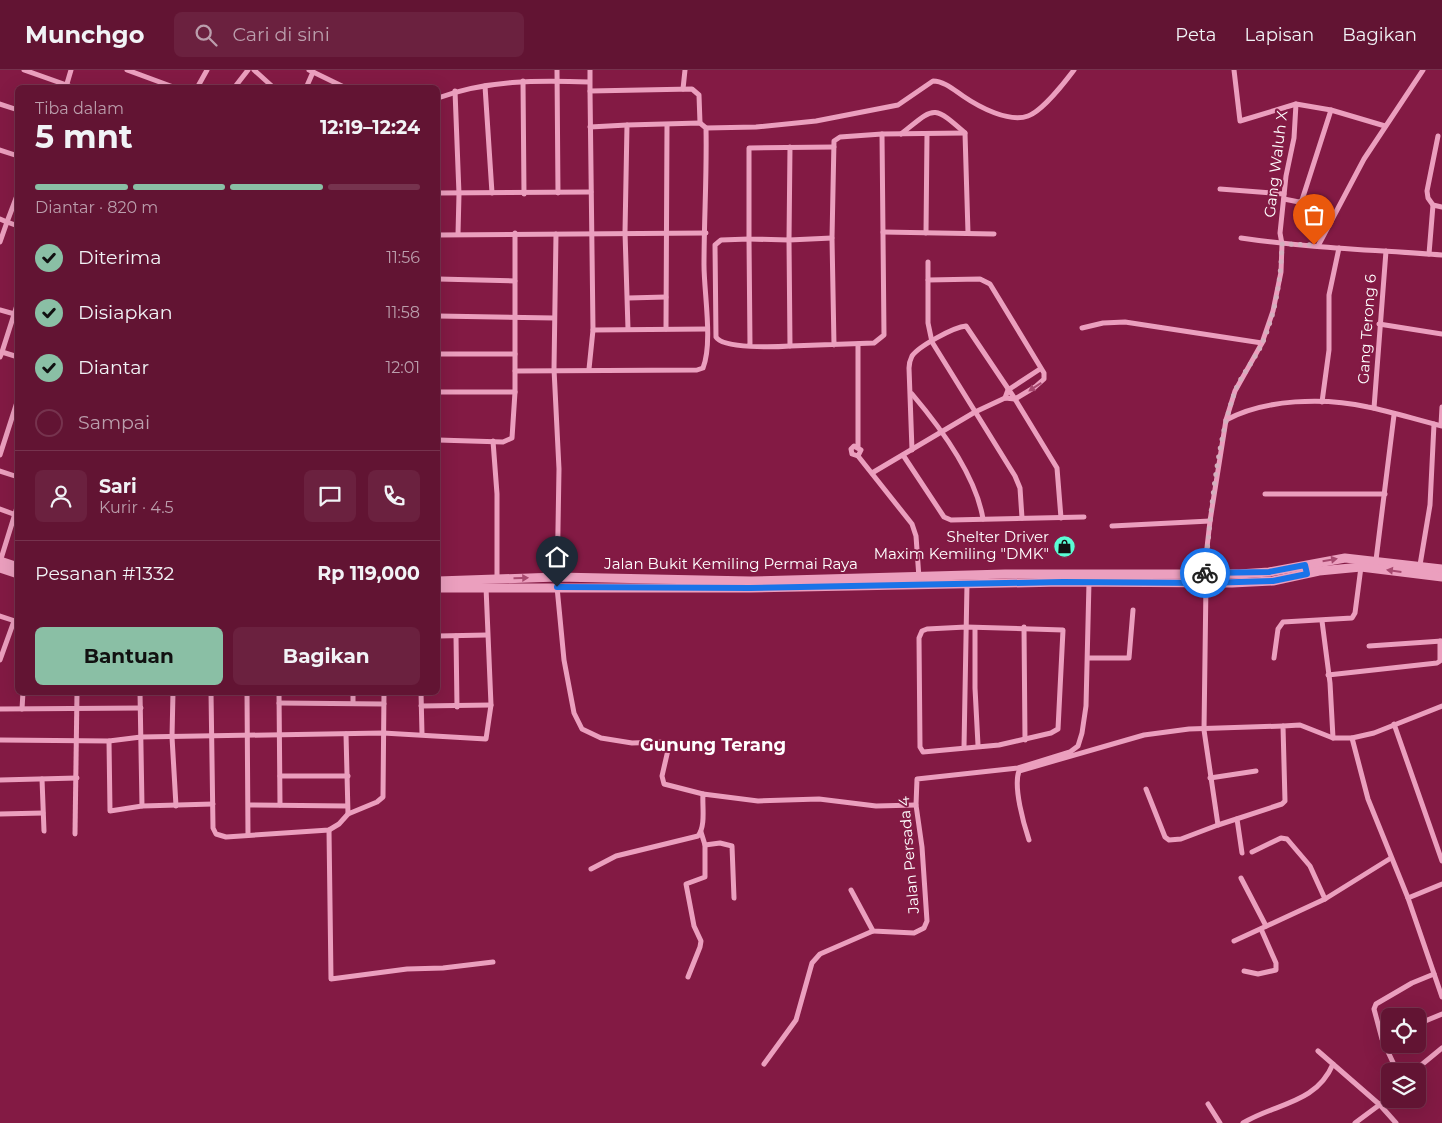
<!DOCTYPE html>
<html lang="id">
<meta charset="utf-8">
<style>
:root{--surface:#621433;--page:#6b213f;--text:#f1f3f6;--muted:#bb9eac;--line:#76334e;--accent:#8abfa5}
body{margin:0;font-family:Montserrat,sans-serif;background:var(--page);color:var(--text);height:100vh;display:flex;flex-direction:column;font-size:19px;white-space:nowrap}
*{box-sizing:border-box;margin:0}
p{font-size:16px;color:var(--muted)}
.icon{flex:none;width:28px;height:28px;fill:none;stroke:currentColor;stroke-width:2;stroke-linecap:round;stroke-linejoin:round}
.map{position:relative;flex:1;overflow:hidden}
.sheet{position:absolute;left:15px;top:15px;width:425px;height:610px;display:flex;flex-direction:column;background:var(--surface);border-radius:8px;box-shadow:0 5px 20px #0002,0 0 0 1px var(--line)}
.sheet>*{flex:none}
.fabs{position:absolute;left:1381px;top:938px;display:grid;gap:10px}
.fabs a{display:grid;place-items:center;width:45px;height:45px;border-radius:8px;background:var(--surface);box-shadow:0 5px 20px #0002,0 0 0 1px var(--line);font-size:25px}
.pin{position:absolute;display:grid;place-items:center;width:42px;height:42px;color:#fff;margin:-51px -21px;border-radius:50% 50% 50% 0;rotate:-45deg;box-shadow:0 0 5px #0007}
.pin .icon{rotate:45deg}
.courier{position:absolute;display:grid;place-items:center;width:50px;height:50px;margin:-25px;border:4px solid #1a73e8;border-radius:50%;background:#fff;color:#222;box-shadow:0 1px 6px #0007}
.headline em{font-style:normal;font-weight:700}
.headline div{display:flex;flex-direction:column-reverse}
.headline{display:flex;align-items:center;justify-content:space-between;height:85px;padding:0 20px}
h1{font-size:32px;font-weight:700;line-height:38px}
.bar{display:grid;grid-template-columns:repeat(4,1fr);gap:8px 5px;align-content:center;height:60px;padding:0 20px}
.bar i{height:6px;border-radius:4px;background:var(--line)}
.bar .selected{background:var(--accent)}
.bar p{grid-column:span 4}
.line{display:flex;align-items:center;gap:12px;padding:0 20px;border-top:1px solid var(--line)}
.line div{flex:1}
.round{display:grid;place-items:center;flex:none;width:52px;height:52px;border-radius:8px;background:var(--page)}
ol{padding:0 20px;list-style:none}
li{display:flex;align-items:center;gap:15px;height:55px}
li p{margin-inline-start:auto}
li .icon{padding:5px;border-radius:50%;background:var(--accent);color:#111;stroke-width:4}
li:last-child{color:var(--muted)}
li i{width:28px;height:28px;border:2px solid var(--line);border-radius:50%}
.cta{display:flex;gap:10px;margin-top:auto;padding:10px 20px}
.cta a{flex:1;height:58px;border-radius:8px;background:var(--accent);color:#111;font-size:20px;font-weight:700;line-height:58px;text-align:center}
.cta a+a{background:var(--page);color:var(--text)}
header{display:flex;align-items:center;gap:30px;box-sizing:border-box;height:70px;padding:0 25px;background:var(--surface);border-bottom:1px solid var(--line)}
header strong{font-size:24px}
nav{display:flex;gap:28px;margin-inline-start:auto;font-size:18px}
.search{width:350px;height:45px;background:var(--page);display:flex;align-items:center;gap:12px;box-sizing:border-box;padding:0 18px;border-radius:8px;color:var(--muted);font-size:19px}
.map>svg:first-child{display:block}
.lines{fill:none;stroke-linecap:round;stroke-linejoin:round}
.minor{stroke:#eb9fbe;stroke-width:5}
.tertiary{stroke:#eb9fbe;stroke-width:9}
.oneway{fill:#a7496f}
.done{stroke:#d4afbe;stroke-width:5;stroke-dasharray:0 9}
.route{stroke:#1a73e8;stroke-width:6}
.labels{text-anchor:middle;stroke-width:4;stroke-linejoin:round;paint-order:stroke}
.street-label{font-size:15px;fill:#fff;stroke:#831a44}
.poi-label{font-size:15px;fill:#fff;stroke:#831a44;text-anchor:end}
.quarter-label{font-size:18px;font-weight:bold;fill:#fff;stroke:#831a44}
</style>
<header>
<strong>Munchgo</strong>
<div class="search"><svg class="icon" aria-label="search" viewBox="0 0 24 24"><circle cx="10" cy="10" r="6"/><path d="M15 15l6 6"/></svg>Cari di sini</div>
<nav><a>Peta</a><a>Lapisan</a><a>Bagikan</a></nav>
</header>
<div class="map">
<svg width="1442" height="1053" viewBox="0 0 1442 1053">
<rect width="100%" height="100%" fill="#831a44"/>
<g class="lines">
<g class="minor">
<path d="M24,0L75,18"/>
<path d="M127,0L176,18"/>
<path d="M254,0L274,18"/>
<path d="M309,0L346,18"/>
<path d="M557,0L558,123"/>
<path d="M1234,0L1240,51L1296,34L1331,40"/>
<path d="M523,11L524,124"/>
<path d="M485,16L492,123"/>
<path d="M66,17L71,0"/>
<path d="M197,18L207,0"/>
<path d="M234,18L248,0"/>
<path d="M306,18L313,2"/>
<path d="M683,19L685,0"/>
<path d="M455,21L459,124L458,164"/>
<path d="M590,21V0"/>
<path d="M438,28C486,10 538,10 589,12"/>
<path d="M0,34L18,40"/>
<path d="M590,57L627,55"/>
<path d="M706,58L756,57L816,51L898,35L933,11C944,11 954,20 963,26C979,37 1009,53 1028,46C1042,41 1065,12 1074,0"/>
<path d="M882,64L965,63"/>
<path d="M901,64C935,37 932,34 965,63L968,163"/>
<path d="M1438,66L1427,121L1428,128L1433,135L1442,137"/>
<path d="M790,77L789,170L749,169V78L834,77"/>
<path d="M0,80L18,86"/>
<path d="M1220,119L1284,124"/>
<path d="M18,123L7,152L18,156"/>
<path d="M438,123L591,122"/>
<path d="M1284,129L1299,132L1302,130L1331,40L1385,56"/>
<path d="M0,149L7,152L0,172"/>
<path d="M883,162L994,164"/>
<path d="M926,163L927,64"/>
<path d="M556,164L554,299L559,399L557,517L564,590L574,643L582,659L601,668L632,673L662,672L668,680L662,706L664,714L703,724"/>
<path d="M438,165L706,163"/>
<path d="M1241,168C1308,178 1375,180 1442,185"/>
<path d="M1318,176L1364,89L1423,0"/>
<path d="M1429,184L1433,135"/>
<path d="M928,192V253L932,272L1015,406L1020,418L1022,448"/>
<path d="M438,209L515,211"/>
<path d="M628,228L666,227"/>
<path d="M0,240L18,245"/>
<path d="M438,246L554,248"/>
<path d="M1379,254L1442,264"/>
<path d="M1082,258L1103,253L1125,252L1262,273"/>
<path d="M666,259L667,55"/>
<path d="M593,260L707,259"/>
<path d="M858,274V376"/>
<path d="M750,276L749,169L721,170L715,175L716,267C723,279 776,277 790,276L874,273L884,265L882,64L840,67L834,71L832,168L834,275"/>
<path d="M790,276L789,170L832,168"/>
<path d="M2,282L18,232"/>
<path d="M438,284H515"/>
<path d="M0,287L2,282L18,287"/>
<path d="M589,299L593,260L590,21L692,19L699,25L700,53"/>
<path d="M515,301L697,300L703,298C713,273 704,223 704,195C704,149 707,104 706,58L700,53L627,55L625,162L628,259"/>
<path d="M438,322H515"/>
<path d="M912,324C940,357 976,406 983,449"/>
<path d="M1005,328L1008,320L1040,299"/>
<path d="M1322,332L1329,280V225L1339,178"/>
<path d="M1374,338L1386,181"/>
<path d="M1226,350C1265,329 1324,327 1368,337C1393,342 1417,350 1442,356"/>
<path d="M1441,355L1442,337"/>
<path d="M438,370L503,372L512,368L515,322V163"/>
<path d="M493,371L497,424V508"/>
<path d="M912,380L909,298C909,293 910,290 912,286C919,276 954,257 966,256L1015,329L1057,398L1061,448"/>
<path d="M0,385L18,329"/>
<path d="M903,385L944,447L951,450L1084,447"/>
<path d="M858,386L861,380L854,376L851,379L852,384L858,386L912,454L916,466L919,508"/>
<path d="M0,401L18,407"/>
<path d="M872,403L975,342L1005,328L1015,329L1035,317L1044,309V303L990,214L980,209L928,210"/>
<path d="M1265,424H1385"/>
<path d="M0,439L16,445"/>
<path d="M1112,456L1210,451"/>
<path d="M1376,490L1394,345"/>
<path d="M0,492L18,434"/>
<path d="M1420,495L1430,435L1434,354"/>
<path d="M1204,504L1210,451L1226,350L1235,321L1262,273L1273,241L1281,202L1282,174L1280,163L1286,106L1294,68L1296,34"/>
<path d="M1206,513L1204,660L1218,755"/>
<path d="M0,546L18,552"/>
<path d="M1322,551L1330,613L1333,668"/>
<path d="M966,557L1063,560L1058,659L1051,663L999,675L923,682L920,677L919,568L922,561L927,559Z"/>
<path d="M1024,557L1025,670"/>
<path d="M975,558V618L978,675"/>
<path d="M438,566L487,565"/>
<path d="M456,566L457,637"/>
<path d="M1369,576L1442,571"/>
<path d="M1088,588H1129L1133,540"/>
<path d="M1274,588L1278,559L1283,552L1352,548L1355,543L1361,497"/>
<path d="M0,590L14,551"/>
<path d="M1328,605L1437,593L1440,591V571"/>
<path d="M140,622L142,736"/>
<path d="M173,622L172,667L176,736"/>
<path d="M211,622L213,758L216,764L226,767L329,760L339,754L348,744"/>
<path d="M247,622L248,765"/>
<path d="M279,622L280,735"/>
<path d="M421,622L422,664"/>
<path d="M279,633L384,634"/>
<path d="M353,633V622"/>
<path d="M421,636L491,635"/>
<path d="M0,639L141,638"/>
<path d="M22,639L23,622"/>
<path d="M1394,654L1442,791"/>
<path d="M346,664L348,744L377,732L383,727L384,622"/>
<path d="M1352,668L1368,729L1408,828L1442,927"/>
<path d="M0,670L109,671L141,667L383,663L486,669L491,635L486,517"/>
<path d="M109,671L110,741L142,736L213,734"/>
<path d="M964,677L967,514"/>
<path d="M280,706H348"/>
<path d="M1210,708L1256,701"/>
<path d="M42,709L44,761"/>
<path d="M0,710L77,708"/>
<path d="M1146,719L1165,767L1169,770L1181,769L1218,755L1282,734L1285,731L1283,656L1300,655L1333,668H1352L1374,663L1442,636"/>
<path d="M249,735L347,736"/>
<path d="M0,744L43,743"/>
<path d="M1237,749L1242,783"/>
<path d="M329,760L331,909L407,899L443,898L493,892"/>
<path d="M75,764L77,622"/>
<path d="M1029,770C1024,755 1013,717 1019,701L1144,665L1189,659L1283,656"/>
<path d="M705,775L720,773L732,776L734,828"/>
<path d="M1252,782L1281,768L1287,769L1310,796L1325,829"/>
<path d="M591,799L616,786L698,766C706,756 702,736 703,724L758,731L819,729L876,736L916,735"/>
<path d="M1241,808L1266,856"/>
<path d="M851,820L873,861L914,863L924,858L927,851L922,777L916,735L917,709L1018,698L1070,682L1078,676L1082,663L1086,636L1089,512"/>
<path d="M1408,828L1442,814"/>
<path d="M1234,871L1325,829L1391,788"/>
<path d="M1244,901L1258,904L1276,900V893L1261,859"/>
<path d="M688,907L700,877L701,871L694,856L686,814L705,807V775L701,762"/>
<path d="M1418,954L1442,944"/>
<path d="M1318,981L1380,1035L1396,1053"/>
<path d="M764,994L796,950L812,893L820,884L873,861"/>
<path d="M1397,1001L1382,969L1374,939L1376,934L1412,913L1434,904"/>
<path d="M1414,1001L1442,978"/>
<path d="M1208,1034L1220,1053"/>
<path d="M1243,1053C1276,1033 1316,1034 1333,994"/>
<path d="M1355,1053L1390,1027"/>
</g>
<g class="tertiary">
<path d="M0,491L18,497"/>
<path d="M0,498L18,504"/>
<path d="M438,511L557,507L751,511L1005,504H1239L1269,502L1345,488L1442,499"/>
<path d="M438,518H750L1063,512L1232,513L1273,511L1319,501L1361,497L1442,507"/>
</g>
</g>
<defs><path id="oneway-solid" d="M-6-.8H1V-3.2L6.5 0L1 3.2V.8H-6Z" transform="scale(1.25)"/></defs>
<g class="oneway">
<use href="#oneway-solid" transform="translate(1035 317) rotate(147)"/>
<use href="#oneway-solid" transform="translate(1330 490) rotate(-10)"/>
<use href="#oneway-solid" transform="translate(1394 501) rotate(-172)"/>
<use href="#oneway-solid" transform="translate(521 508) rotate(-1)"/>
</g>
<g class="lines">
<path class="done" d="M1205,503C1211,444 1215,381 1234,324C1240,306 1254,291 1262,274C1276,242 1281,208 1282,174L1314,175"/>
<path class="route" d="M557,517L750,518L1063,512L1206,513L1273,511L1307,504L1305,495L1269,502L1205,503"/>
</g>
<defs>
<symbol id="shop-disc" viewBox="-11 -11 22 22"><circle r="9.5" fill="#5afed5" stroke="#831a44"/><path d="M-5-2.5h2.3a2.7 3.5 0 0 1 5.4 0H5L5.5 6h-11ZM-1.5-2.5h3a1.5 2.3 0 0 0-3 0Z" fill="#111"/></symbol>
</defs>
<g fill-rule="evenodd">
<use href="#shop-disc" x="1052" y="464" width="25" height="25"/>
</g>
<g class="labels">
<g class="street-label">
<text transform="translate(1276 94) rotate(-83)" y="5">Gang Waluh X</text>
<text transform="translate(1367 259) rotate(-86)" y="5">Gang Terong 6</text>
<text x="731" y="499">Jalan Bukit Kemiling Permai Raya</text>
<text transform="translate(909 785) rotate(-95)" y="5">Jalan Persada 4</text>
</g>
<g class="poi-label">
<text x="1049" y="472">Shelter Driver<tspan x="1049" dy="17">Maxim Kemiling "DMK"</tspan></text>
</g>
<g class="quarter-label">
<text x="713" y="681">Gunung Terang</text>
</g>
</g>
</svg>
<div class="fabs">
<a><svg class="icon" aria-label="locate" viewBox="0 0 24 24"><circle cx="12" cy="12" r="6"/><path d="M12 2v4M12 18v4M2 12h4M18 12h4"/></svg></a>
<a><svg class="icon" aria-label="layers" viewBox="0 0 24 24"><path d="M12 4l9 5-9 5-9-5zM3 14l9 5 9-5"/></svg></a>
</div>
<div class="pin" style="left:1314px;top:175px;background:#ea580c"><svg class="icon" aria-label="bag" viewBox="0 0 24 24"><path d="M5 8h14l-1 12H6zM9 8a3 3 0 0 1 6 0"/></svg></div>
<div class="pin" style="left:557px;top:517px;background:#1f2937"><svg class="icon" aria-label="home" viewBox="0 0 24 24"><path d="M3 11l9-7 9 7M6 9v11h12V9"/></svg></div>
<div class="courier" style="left:1205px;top:503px"><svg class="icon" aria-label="bike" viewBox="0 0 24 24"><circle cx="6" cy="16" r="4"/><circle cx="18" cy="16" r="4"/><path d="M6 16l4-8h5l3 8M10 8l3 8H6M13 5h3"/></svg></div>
<section class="sheet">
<div class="headline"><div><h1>5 mnt</h1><p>Tiba dalam</p></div><em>12:19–12:24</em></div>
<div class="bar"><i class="selected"></i><i class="selected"></i><i class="selected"></i><i></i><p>Diantar · 820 m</p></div>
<ol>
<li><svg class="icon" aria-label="check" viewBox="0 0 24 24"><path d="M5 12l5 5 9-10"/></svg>Diterima<p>11:56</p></li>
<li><svg class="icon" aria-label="check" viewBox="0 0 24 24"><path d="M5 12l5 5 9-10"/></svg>Disiapkan<p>11:58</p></li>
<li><svg class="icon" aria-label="check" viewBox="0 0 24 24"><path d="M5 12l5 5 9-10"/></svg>Diantar<p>12:01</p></li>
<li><i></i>Sampai</li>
</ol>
<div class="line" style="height:90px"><a class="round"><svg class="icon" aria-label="person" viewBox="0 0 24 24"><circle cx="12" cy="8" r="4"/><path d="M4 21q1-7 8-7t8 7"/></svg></a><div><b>Sari</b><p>Kurir · 4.5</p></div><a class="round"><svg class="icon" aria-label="chat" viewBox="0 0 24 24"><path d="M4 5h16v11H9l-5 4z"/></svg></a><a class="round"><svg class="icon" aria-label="phone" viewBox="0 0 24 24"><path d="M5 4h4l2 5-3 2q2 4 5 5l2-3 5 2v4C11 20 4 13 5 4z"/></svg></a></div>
<div class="line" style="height:65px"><div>Pesanan #1332</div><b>Rp 119,000</b></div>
<div class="cta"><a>Bantuan</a><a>Bagikan</a></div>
</section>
</div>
